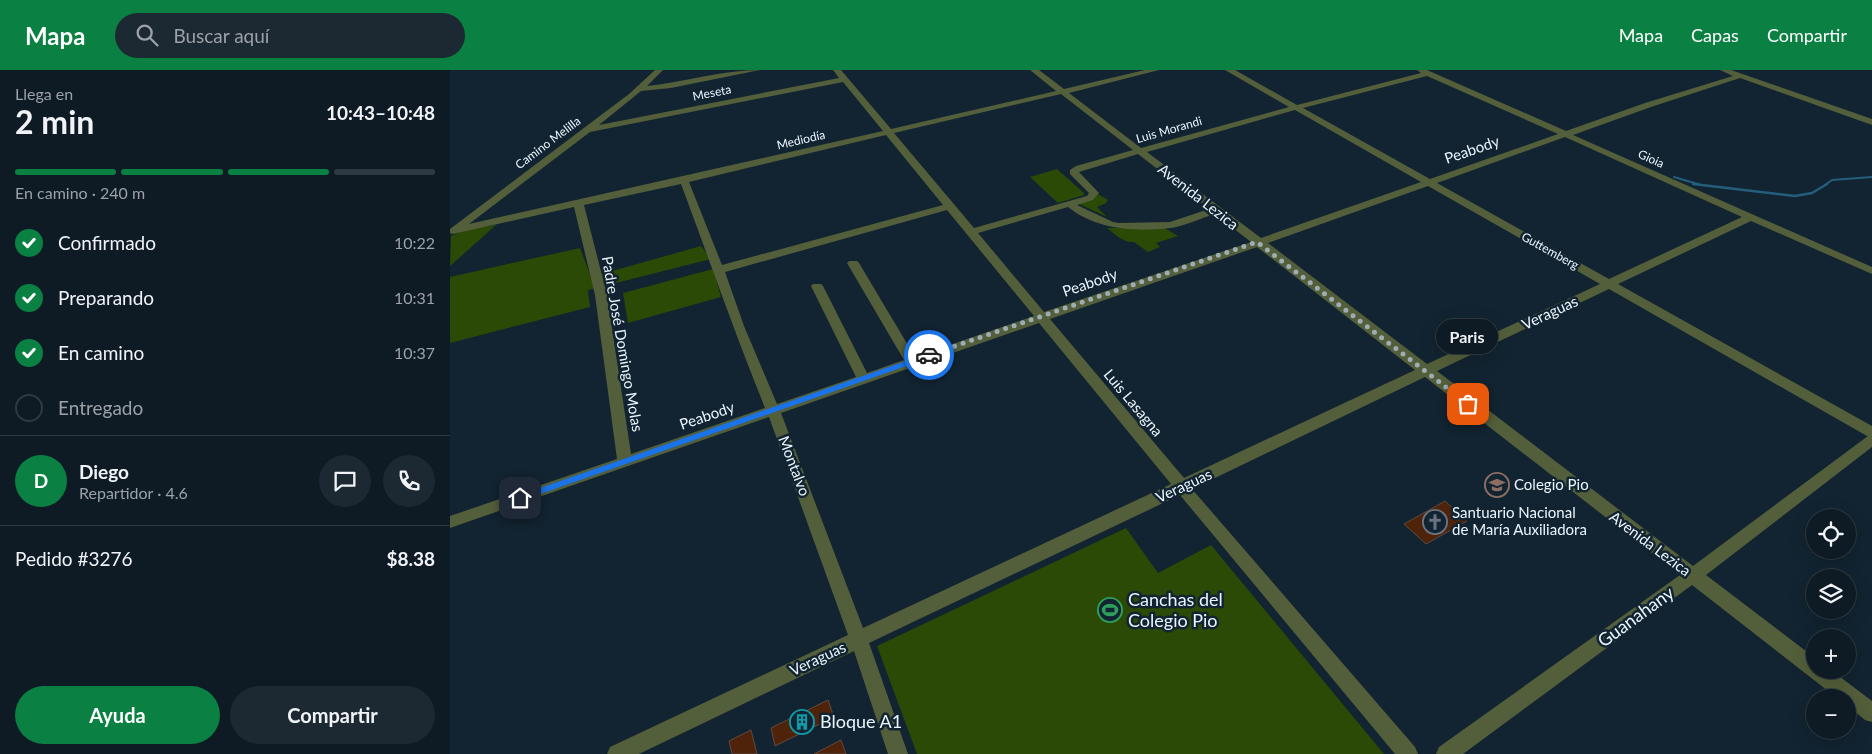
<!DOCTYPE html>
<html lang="es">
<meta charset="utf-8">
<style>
:root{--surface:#0e1b25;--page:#1c2832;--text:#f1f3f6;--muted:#9ba1a7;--line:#2e3942;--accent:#0b8043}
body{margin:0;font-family:Lato,sans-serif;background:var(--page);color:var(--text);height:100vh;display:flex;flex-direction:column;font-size:19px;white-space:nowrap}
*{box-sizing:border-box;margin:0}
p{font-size:16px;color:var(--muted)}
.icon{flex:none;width:28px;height:28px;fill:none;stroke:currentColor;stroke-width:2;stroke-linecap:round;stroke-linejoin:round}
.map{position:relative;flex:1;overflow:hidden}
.drawer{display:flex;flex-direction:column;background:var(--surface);width:450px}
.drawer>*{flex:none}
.controls{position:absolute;left:1356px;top:439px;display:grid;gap:10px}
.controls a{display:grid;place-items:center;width:50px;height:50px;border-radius:50%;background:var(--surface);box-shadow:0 5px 20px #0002,0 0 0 1px var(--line);font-size:25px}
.pin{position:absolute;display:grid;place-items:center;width:42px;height:42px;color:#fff;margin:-21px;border-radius:10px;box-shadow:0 2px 8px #0006}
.courier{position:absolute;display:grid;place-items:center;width:50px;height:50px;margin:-25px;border:4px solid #1a73e8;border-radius:50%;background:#fff;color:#222;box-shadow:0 1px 6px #0007}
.bubble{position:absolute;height:35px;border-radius:18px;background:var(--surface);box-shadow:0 5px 20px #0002,0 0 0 1px var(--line);font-size:16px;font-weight:700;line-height:35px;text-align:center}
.head em{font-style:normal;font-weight:700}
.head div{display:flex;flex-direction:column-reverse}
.head{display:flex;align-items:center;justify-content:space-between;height:85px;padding:0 15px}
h1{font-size:32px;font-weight:700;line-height:38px}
.bar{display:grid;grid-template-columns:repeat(4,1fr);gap:8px 5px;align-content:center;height:60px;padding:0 15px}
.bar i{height:6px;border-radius:4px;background:var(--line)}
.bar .on{background:var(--accent)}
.bar p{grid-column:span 4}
.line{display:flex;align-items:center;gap:12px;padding:0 15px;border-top:1px solid var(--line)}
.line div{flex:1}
.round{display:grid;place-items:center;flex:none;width:52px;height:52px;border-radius:26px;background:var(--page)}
ol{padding:0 15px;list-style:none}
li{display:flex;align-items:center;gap:15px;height:55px}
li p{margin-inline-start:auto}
li .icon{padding:5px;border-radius:50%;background:var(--accent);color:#fff;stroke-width:4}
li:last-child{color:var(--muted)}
li i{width:28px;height:28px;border:2px solid var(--line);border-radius:50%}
.cta{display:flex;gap:10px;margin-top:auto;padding:10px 15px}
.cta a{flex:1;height:58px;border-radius:30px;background:var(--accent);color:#fff;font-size:20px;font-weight:700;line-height:58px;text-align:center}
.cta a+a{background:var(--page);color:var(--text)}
header{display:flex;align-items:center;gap:30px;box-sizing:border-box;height:70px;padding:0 25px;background:var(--accent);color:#fff}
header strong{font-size:24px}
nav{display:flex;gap:28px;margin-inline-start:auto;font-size:18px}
.search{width:350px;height:45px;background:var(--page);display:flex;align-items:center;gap:12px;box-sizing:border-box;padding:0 18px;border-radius:28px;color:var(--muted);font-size:19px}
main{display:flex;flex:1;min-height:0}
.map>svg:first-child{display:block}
.green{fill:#2a4a05}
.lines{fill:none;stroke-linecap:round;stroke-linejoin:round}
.stream-far1{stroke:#255e7b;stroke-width:2}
.stream{stroke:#255e7b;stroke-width:2.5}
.building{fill:#4f230a;stroke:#604a40}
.minor{fill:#535e3a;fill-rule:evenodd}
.route{fill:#1a73e8}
.done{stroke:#9eacb6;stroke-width:5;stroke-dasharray:0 9}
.labels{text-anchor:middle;stroke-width:5;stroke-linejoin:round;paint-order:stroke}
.far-street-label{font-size:12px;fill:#eaf5fe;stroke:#122431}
.street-label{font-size:15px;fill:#eaf5fe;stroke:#122431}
.poi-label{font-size:15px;fill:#eaf5fe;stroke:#122431;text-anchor:start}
.near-poi-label{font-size:18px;fill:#eaf5fe;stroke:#122431;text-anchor:start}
.near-street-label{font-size:18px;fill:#eaf5fe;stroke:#122431}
</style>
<header>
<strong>Mapa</strong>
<div class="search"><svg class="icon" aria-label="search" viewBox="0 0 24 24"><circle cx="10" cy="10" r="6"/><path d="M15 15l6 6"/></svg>Buscar aquí</div>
<nav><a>Mapa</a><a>Capas</a><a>Compartir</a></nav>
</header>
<main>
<section class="drawer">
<div class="head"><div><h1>2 min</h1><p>Llega en</p></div><em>10:43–10:48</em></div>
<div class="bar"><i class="on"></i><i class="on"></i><i class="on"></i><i></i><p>En camino · 240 m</p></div>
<ol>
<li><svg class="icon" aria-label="check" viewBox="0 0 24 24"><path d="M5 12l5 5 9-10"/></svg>Confirmado<p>10:22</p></li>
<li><svg class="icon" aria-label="check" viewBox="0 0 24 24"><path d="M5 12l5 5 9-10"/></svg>Preparando<p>10:31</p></li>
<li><svg class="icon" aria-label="check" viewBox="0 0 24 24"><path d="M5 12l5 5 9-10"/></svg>En camino<p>10:37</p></li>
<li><i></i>Entregado</li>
</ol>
<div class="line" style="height:90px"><b class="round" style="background:var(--accent);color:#fff">D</b><div><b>Diego</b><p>Repartidor · 4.6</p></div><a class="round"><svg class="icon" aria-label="chat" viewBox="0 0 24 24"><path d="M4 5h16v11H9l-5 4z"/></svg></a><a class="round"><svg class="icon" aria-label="phone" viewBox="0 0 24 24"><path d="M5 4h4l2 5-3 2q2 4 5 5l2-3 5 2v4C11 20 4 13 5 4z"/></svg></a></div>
<div class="line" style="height:65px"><div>Pedido #3276</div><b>$8.38</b></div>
<div class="cta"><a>Ayuda</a><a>Compartir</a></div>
</section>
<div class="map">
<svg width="1422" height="684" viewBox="0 0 1422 684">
<rect width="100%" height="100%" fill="#122431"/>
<g class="green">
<path d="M607,99L634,123V125L608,133L580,107Z"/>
<path d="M648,124L658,130L656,133L647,137L657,147L627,133Z"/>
<path d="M46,155L0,196L1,166L15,160Z"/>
<path d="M713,157L728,166L706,173L710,177L698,182L684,172C673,173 665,164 657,158Z"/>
<path d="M251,176L261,189L138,220L140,237L0,273V207L130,178L141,207Z"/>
<path d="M263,199L271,227L178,253L173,223Z"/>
<path d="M676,458L708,503L761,475L934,684H467L427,576Z"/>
</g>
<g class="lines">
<g class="stream-far1">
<path d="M1224,107L1251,115"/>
<path d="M1375,115L1382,110L1422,107"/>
</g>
<path class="stream" d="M1243,114L1345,126L1362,123L1377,114"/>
</g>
<g class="building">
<path d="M995,431L1017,451L976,474L954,454Z"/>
<path d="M378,630L384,647L325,676L321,658Z"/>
<path d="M301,660L307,684H282L279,671Z"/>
<path d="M391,670L396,684H364Z"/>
</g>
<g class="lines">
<path class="minor" d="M205,0H213L197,16C235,12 272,0 310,0L221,18L191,21L149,55L389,8L383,0H391L441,59L606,21L580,0H589L614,19L695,0H709L619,23L691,78L839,37L775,0H785L847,35L971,3L967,0H977L1116,61L1195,33L1283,6L1270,0H1281L1422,49V55L1290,8L1201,37L1123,65L1422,197V204L1301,151L1168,214L1422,356V377L1256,505L1365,588V600H1381L1422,631V652L1415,650L1398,636V628H1387L1242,515L1013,684H986L989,677L1230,505L975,307L742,419L965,677L968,684H945L730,425L419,573L458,684H438L404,581L189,684H157L160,677L398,565L319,347L0,458V446L167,389L145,225L124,137L3,164L0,163V159L179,24ZM977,6L1108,64L980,109L853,38ZM393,12L433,61L19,154L140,62ZM611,24L683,80L626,96L620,100V104L639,123L637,126L524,158L444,63ZM845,40L971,112L811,168L697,82ZM436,65L493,135L272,195L239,112ZM1115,67L1292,147L1159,209L987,113ZM688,84L759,139L720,152L669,153L663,152L627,135L643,130L649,123L629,102ZM231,114C259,189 285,264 315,338L181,384L157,225L134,135ZM978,116L1150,214L977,294L818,173ZM618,137C647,160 685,162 721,158C735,156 751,148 765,144L801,172L594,242L528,163ZM497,140L584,246L465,287L409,193L407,191H399L397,193L454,290L417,303L373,216L371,214H363L361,216L406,307L327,334L294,256L275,202ZM807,177L965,300L734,408L600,249ZM1159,219L1417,366H1418L1243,496L987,301ZM589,253L721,414L413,558L331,343Z"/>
</g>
<path class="route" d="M479,283L483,285L482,287L73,430H67L65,428L67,426Z"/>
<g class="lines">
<path class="done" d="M479,285L807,172L1018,334"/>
</g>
<defs>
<symbol id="school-ring" viewBox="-11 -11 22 22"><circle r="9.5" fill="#122431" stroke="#8d6e63" stroke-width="1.5"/><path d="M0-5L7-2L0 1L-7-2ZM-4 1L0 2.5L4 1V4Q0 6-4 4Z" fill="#8d6e63"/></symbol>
<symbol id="church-ring" viewBox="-11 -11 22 22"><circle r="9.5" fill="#122431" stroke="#6b7280" stroke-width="1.5"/><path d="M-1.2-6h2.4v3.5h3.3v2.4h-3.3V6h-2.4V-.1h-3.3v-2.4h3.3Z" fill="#6b7280"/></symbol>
<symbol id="stadium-ring" viewBox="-11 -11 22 22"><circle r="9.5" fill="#122431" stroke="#2e9e5b" stroke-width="1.5"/><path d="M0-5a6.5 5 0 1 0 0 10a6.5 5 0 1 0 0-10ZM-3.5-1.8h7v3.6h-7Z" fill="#2e9e5b"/></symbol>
<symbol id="building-ring" viewBox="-11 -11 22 22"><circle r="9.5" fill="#122431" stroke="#0f9aa8" stroke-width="1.5"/><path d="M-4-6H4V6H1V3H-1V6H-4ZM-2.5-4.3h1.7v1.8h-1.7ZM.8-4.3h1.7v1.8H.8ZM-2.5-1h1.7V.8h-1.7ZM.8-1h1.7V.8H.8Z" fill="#0f9aa8"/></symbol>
</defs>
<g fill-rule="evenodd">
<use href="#school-ring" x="1033" y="401" width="28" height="28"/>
<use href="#church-ring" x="971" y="438" width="28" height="28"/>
<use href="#stadium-ring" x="646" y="526" width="28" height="28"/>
<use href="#building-ring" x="338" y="638" width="28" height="28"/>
</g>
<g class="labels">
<g class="far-street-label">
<text transform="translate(262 23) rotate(-11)" y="4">Meseta</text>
<text transform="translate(719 60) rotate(-16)" y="4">Luis Morandi</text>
<text transform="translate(351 70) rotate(-13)" y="4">Mediodía</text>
<text transform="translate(98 73) rotate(-37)" y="4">Camino Melilla</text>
<text transform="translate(1201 89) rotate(24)" y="4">Gioia</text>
<text transform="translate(1100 181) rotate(29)" y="4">Guttemberg</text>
</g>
<g class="street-label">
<text transform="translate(1022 80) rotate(-19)" y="5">Peabody</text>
<text transform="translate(748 127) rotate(38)" y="5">Avenida Lezica</text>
<text transform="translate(640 213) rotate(-19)" y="5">Peabody</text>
<text transform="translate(1100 243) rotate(-25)" y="5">Veraguas</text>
<text transform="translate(172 274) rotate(80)" y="5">Padre José Domingo Molas</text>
<text transform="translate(683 333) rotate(50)" y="5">Luis Lasagna</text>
<text transform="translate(257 346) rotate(-19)" y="5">Peabody</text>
<text transform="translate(344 396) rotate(69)" y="5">Montalvo</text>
<text transform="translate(734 416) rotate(-25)" y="5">Veraguas</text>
<text transform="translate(1200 474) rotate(37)" y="5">Avenida Lezica</text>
<text transform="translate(368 589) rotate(-25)" y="5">Veraguas</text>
</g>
<g class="poi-label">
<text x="1064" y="420">Colegio Pio</text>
<text x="1002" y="448">Santuario Nacional<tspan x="1002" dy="17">de María Auxiliadora</tspan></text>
</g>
<g class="near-poi-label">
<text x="678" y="536">Canchas del<tspan x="678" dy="21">Colegio Pio</tspan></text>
<text x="370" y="658">Bloque A1</text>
</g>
<g class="near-street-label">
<text transform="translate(1186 547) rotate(-36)" y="6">Guanahany</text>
</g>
</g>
</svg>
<div class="controls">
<a><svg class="icon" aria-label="locate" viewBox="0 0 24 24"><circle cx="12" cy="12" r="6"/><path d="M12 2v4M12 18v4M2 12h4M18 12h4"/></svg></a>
<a><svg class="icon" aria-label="layers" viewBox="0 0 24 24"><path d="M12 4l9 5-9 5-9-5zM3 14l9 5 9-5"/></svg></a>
<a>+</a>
<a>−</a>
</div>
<div class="pin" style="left:1018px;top:334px;background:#ea580c"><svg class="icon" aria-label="bag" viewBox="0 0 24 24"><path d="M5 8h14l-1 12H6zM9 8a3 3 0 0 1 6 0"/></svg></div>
<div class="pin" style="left:70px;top:428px;background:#1f2937"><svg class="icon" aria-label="home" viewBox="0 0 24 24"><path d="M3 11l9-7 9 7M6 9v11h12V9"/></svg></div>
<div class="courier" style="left:479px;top:285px"><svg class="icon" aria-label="car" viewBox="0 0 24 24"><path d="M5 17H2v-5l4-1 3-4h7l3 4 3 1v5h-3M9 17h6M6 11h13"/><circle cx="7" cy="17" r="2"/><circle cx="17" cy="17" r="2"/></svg></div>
<div class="bubble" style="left:986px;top:249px;width:62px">Paris</div>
</div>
</main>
